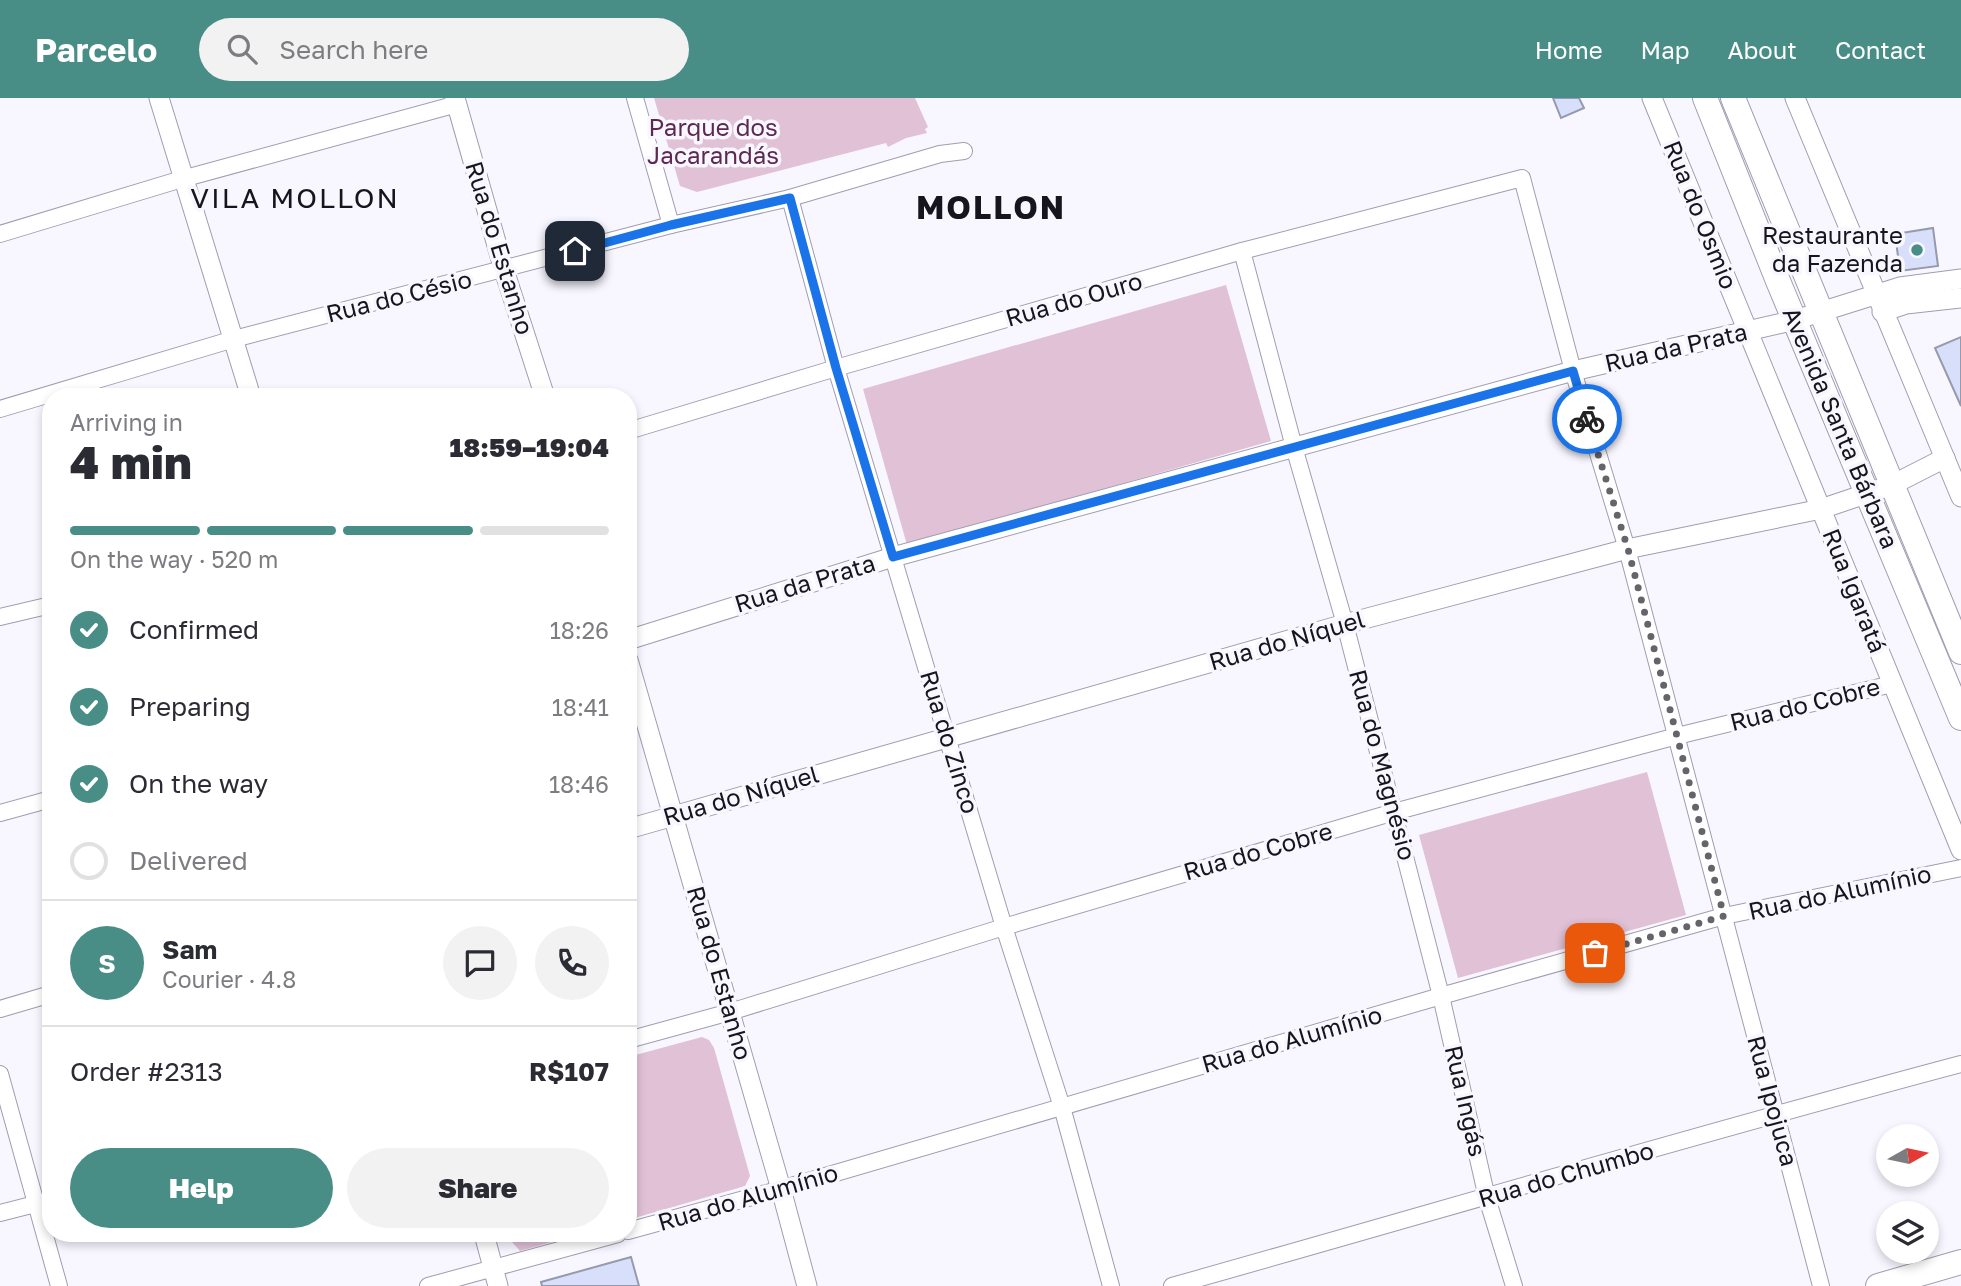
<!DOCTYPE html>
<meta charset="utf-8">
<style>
:root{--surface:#fff;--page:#f2f2f3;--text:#2b2b33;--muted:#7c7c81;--line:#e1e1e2;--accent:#488e86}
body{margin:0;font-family:"Golos Text",sans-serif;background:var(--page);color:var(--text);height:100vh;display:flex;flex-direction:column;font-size:26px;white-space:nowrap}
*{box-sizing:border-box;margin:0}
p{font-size:23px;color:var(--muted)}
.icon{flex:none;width:38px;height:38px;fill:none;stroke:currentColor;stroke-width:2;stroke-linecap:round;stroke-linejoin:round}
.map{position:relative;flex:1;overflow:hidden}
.details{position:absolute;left:42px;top:290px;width:595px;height:854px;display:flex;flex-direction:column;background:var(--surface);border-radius:28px;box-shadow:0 4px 10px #0003}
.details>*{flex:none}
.needle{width:46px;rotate:81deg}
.buttons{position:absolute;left:1876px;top:1026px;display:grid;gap:14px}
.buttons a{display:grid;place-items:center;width:63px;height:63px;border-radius:50%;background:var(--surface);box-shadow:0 4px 10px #0003;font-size:35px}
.pin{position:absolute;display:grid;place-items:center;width:60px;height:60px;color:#fff;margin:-30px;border-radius:14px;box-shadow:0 4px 10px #0006}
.courier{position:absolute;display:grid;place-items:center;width:70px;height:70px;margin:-35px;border:5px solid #1a73e8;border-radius:50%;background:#fff;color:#222;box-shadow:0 2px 9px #0007}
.summary em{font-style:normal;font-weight:800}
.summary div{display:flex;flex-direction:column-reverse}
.summary{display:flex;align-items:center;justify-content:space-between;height:119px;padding:0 28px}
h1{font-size:46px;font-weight:800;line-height:52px}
.bar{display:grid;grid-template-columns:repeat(4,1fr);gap:10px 7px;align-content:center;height:84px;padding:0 28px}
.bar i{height:9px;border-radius:5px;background:var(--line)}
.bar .selected{background:var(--accent)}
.bar p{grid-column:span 4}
.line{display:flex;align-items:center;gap:18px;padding:0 28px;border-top:2px solid var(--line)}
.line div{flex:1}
.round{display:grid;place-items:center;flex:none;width:74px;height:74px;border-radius:37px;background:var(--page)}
ol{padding:0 28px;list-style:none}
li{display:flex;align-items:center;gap:21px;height:77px}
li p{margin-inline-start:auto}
li .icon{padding:7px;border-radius:50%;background:var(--accent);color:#fff;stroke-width:4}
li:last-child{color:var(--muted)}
li i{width:38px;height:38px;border:4px solid var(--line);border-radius:50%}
.action{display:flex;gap:14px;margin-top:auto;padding:14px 28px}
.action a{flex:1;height:80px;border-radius:42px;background:var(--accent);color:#fff;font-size:28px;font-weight:800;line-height:80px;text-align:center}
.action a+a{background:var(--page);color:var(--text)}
header{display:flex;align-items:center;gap:42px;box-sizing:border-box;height:98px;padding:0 35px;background:var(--accent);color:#fff}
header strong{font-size:33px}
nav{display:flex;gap:38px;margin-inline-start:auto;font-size:24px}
.search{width:490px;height:63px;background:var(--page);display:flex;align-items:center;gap:18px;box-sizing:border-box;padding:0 24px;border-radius:38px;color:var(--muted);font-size:26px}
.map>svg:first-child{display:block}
.green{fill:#e0c1d6}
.building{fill:#d8dffb;stroke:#959aac;stroke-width:2}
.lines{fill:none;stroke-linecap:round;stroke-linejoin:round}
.minor-casing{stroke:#a19db0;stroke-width:18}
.tertiary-casing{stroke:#a19db0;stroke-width:21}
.primary-casing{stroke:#a19db0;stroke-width:26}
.minor{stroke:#fff;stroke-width:16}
.tertiary{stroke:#fff;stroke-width:19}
.primary{stroke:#fff;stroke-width:24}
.done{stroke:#66646b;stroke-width:7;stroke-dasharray:0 12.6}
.route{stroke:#1a73e8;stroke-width:9}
.poi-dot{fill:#488e86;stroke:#f8f7ff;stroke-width:2.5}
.labels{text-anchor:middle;stroke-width:7;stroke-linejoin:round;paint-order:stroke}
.park-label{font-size:24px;fill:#5e2950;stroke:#f8f7ff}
.street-label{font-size:24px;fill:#17151c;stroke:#f8f7ff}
.poi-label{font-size:24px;fill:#17151c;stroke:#f8f7ff;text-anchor:end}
.quarter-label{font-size:28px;letter-spacing:2px;fill:#17151c;stroke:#f8f7ff}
.district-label{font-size:32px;font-weight:bold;letter-spacing:2px;fill:#17151c;stroke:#f8f7ff}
</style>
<header>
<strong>Parcelo</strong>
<div class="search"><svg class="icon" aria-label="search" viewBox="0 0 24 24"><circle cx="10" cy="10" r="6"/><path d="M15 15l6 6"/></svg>Search here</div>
<nav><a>Home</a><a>Map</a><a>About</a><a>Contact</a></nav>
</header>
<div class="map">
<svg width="1961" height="1188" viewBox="0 0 1961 1188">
<rect width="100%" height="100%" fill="#f8f7ff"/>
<g class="green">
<path d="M654,0H915L928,29L925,31L927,35L906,40L888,49L886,45L697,94L680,88Z"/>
<path d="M1226,187L1271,343L907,447L863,291Z"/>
<path d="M1647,674L1686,817L1458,880L1419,737Z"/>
<path d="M702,939L709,942L714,950L750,1078L745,1088L628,1122V959Z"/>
<path d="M505,1136H580L520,1153Z"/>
</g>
<g class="building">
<path d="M1553,0H1579L1584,10L1561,20Z"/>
<path d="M1933,130L1938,168L1900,173L1895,136Z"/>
<path d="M1961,239V308L1935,250Z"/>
<path d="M631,1159L639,1188H542L541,1184Z"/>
</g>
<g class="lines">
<defs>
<g id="minor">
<path d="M635,0L671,127"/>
<path d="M790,100L836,270L1004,829L1062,1009L1111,1188"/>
<path d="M0,136L182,81L457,6"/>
<path d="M1242,153L1294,349L1345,526L1441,898L1487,1100L1514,1188"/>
<path d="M0,311L234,241L671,127L790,100L940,56L964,53"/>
<path d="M628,333L836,270L1242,153L1522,80L1573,273L1627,451L1821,1188"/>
<path d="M0,519L51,507"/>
<path d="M0,715L51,701"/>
<path d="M0,911L51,896"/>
<path d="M628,942L730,914L1004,829L1394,714L1677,638L1892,586"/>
<path d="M0,976L59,1188"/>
<path d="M0,1115L51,1102"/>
<path d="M628,1133L781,1091L1441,898L1724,818L1961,770"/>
<path d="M428,1188L618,1136"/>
<path d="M1172,1188C1435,1114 1697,1036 1961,966"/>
</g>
<g id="tertiary">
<path d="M159,0L251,299"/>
<path d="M455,0L504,172L545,299"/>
<path d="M1652,0L1961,752"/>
<path d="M1795,0L1961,399"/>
<path d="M1882,214L1906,206L1961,200"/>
<path d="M628,542L893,459L1573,273L1795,222L1900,189L1961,181"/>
<path d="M628,562L781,1091L807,1188"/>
<path d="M628,731L1345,526L1627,451L1821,411L1892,387L1945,360"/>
<path d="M484,1136L498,1188"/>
</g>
<g id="primary">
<path d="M1705,0L1778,183L1961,620"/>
<path d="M1733,0L1961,554"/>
<path d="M1878,1188L1961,1164"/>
</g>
</defs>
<use href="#minor" class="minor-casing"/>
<use href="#tertiary" class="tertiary-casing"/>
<use href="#primary" class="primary-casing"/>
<use href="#minor" class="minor"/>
<use href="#tertiary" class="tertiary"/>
<use href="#primary" class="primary"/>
</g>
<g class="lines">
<path class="done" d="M1587,321L1628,451L1724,818L1595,855"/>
<path class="route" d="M575,153L671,127L790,100L836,270L893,459L1573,273L1587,321"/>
</g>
<circle class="poi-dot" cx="1917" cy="152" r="7"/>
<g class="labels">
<g class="park-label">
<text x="713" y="38">Parque dos<tspan x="713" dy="28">Jacarandás</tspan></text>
</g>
<g class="street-label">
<text transform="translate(1700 117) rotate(68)" y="8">Rua do Osmio</text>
<text transform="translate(499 150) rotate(73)" y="8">Rua do Estanho</text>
<text transform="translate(399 199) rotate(-14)" y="8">Rua do Césio</text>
<text transform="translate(1074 202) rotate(-16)" y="8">Rua do Ouro</text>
<text transform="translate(1676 250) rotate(-13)" y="8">Rua da Prata</text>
<text transform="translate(1840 330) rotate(67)" y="8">Avenida Santa Bárbara</text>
<text transform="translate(805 486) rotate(-17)" y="8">Rua da Prata</text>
<text transform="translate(1854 493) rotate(68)" y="8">Rua Igaratá</text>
<text transform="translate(1287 543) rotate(-16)" y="8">Rua do Níquel</text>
<text transform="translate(1805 607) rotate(-14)" y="8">Rua do Cobre</text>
<text transform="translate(949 644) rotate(73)" y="8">Rua do Zinco</text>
<text transform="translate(1382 667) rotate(75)" y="8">Rua do Magnésio</text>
<text transform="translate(741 698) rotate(-16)" y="8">Rua do Níquel</text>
<text transform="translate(1258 754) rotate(-16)" y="8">Rua do Cobre</text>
<text transform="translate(1840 795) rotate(-12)" y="8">Rua do Alumínio</text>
<text transform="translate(719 875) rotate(74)" y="8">Rua do Estanho</text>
<text transform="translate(1292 942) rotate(-16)" y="8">Rua do Alumínio</text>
<text transform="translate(1465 1003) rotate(77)" y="8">Rua Ingás</text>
<text transform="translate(1772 1003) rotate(75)" y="8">Rua Ipojuca</text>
<text transform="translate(1566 1077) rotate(-16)" y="8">Rua do Chumbo</text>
<text transform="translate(748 1100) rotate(-16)" y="8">Rua do Alumínio</text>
</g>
<g class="poi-label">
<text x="1903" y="146">Restaurante<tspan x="1903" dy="28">da Fazenda</tspan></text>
</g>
<g class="quarter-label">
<text x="295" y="110">VILA MOLLON</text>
</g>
<g class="district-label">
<text x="991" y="121">MOLLON</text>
</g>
</g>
</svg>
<div class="buttons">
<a><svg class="needle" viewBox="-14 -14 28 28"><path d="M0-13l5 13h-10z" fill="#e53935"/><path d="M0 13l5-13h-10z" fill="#7c7c81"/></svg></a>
<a><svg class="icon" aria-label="layers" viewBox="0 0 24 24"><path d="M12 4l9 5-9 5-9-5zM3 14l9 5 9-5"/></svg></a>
</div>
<div class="pin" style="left:1595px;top:855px;background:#ea580c"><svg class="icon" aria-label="bag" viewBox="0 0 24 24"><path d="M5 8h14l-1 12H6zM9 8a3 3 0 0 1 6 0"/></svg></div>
<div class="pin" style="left:575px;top:153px;background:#1f2937"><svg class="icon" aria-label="home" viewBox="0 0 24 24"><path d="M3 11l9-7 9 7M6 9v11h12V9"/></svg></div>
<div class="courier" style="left:1587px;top:321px"><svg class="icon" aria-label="bike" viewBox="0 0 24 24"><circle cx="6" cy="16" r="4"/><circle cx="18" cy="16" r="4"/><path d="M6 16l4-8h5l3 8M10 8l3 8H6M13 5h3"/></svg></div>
<section class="details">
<div class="summary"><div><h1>4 min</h1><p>Arriving in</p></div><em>18:59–19:04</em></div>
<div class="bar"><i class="selected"></i><i class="selected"></i><i class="selected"></i><i></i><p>On the way · 520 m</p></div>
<ol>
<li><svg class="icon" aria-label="check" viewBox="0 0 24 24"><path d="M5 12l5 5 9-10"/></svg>Confirmed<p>18:26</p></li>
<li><svg class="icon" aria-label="check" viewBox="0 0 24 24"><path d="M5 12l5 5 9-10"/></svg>Preparing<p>18:41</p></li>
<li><svg class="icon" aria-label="check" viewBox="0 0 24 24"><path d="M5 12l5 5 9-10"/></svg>On the way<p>18:46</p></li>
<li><i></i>Delivered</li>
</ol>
<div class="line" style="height:126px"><b class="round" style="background:var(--accent);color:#fff">S</b><div><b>Sam</b><p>Courier · 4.8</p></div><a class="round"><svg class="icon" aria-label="chat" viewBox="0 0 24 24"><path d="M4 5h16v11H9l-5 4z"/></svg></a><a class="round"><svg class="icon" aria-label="phone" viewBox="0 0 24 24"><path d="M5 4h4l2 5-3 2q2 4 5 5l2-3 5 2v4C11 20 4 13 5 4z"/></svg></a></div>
<div class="line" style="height:91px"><div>Order #2313</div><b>R$107</b></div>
<div class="action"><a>Help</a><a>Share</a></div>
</section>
</div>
